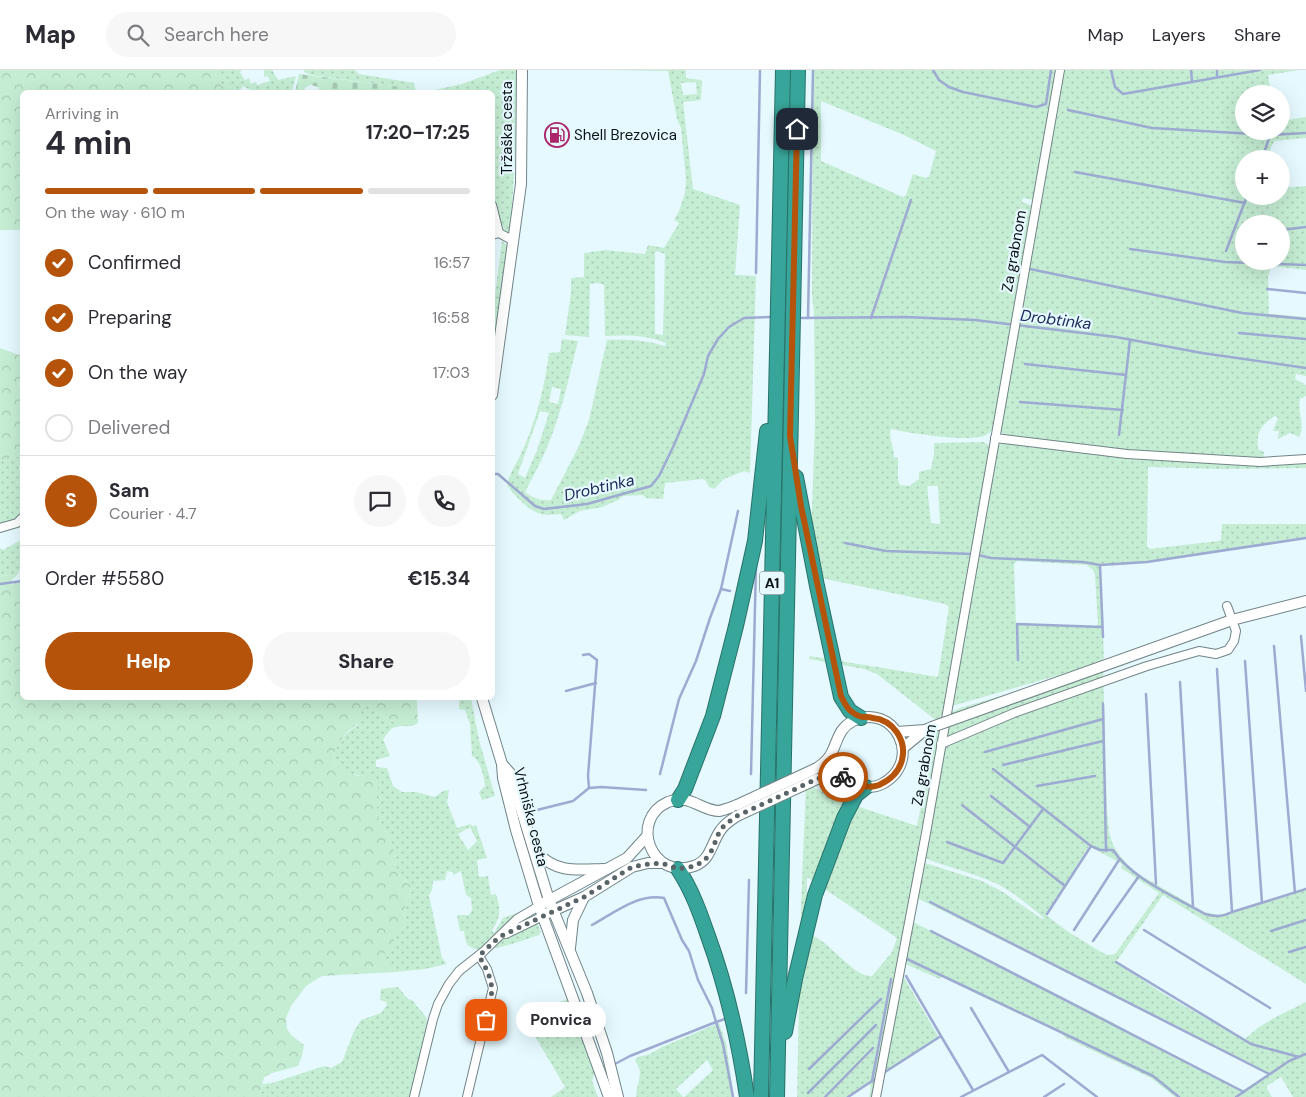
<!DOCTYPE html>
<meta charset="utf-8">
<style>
:root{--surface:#fff;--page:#f7f7f7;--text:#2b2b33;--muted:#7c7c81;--line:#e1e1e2;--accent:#b45309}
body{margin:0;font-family:"DM Sans",sans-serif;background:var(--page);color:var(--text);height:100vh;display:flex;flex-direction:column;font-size:19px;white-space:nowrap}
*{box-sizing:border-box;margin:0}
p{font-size:16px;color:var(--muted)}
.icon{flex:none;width:28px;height:28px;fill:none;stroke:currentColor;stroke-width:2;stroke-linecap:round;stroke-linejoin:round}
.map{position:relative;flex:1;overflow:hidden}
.side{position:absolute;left:20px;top:20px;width:475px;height:610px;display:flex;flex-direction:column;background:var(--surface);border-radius:8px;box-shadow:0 5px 20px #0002}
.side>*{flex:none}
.controls{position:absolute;left:1235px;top:15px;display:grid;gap:10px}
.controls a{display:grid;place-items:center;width:55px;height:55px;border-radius:50%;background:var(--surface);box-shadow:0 5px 20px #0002;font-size:25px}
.pin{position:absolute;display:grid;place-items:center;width:42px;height:42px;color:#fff;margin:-21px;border-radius:10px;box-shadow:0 2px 8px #0006}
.courier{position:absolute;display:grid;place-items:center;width:50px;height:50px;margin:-25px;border:4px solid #b45309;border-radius:50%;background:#fff;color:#222;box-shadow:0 1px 6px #0007}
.bubble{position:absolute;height:35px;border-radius:18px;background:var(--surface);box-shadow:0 5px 20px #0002;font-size:16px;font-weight:700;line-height:35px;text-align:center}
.overview em{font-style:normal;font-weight:700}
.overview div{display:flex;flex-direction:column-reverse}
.overview{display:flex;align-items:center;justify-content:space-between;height:85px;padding:0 25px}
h1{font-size:32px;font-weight:700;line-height:38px}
.bar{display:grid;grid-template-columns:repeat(4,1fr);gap:8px 5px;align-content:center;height:60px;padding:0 25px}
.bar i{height:6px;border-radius:4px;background:var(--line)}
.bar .selected{background:var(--accent)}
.bar p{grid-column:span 4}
.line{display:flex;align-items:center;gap:12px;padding:0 25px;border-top:1px solid var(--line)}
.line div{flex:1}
.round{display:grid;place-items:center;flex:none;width:52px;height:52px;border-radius:26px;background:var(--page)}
ol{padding:0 25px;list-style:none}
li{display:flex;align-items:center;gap:15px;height:55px}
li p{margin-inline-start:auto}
li .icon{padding:5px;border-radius:50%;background:var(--accent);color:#fff;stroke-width:4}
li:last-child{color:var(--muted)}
li i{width:28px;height:28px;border:2px solid var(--line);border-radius:50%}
.action{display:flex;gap:10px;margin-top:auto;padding:10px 25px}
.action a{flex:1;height:58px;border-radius:30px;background:var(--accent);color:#fff;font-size:20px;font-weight:700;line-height:58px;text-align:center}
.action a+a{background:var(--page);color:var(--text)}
header{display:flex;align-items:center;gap:30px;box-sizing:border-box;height:70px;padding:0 25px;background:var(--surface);border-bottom:1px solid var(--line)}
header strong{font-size:24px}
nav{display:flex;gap:28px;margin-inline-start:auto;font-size:18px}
.search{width:350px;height:45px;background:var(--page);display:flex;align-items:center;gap:12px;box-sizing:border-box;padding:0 18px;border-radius:28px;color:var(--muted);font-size:19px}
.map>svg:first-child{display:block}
.grass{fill:url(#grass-dots);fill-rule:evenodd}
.forest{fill:url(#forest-crowns)}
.cemetery{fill:url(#cemetery-stones)}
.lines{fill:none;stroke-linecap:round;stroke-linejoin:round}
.stream{stroke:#9daad1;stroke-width:2.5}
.street-casing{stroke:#718488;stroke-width:10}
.secondary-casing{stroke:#718488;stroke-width:12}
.highway-casing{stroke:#29726b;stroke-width:16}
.street{stroke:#fff;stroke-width:8}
.secondary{stroke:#fff;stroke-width:10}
.highway{stroke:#38a59a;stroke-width:14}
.secondary-bridge-casing{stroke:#718488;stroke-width:12;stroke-linecap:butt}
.secondary-bridge{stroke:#fff;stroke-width:10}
.done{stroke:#586467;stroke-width:5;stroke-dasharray:0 9}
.route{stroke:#b45309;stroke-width:6}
.labels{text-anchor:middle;stroke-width:4.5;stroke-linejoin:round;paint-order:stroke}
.shield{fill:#e5f9fe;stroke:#4d585b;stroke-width:1}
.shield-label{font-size:14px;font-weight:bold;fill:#0c1315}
.street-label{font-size:15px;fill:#0c1315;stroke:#e5f9fe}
.poi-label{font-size:15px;fill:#0c1315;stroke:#e5f9fe;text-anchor:start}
.water-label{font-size:16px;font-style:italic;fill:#202c5d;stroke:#e5f9fe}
</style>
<header>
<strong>Map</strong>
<div class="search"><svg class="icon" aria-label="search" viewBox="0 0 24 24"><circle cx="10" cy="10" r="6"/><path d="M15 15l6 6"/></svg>Search here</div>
<nav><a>Map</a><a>Layers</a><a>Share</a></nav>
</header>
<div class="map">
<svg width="1306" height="1027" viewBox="0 0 1306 1027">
<defs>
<pattern id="grass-dots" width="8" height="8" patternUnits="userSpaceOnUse" patternTransform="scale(1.25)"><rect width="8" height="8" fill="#c5edd4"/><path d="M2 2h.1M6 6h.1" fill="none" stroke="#a8cab5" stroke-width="1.8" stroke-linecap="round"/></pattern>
<pattern id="forest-crowns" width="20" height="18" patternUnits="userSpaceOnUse" patternTransform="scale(1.25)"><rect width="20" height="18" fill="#c5edd4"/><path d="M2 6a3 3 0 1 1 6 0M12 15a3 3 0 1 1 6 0" fill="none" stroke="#a8cab5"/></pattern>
<pattern id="cemetery-stones" width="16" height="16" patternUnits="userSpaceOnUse" patternTransform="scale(1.25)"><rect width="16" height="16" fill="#c5edd4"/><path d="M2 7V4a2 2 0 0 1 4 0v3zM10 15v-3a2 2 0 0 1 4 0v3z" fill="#a8cab5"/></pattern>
</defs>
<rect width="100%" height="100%" fill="#e5f9fe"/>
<g class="grass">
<path d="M220,0H242L240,2L245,10L249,8L251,14L256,12L257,15L270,11L268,6L264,7V0H272L278,10L296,6L292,22H255L243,16L239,22L235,18L220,15Z"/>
<path d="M304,0H355L359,4L414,13L416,22H408V18L311,5L304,2Z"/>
<path d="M500,0H516C516,54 515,108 510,162H506L501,153L493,126L492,22H426L462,14Z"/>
<path d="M600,0H686V8L702,10L701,30L683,32L693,119L740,135L735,205L756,206L750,403L744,401L724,409L714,419L709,417L706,411L703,409L665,413L663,429L646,428L643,425L623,426L618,430L602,437L580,441L564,450L561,444C555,444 547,446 541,444C529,441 514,425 507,415C510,401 519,390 524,377C537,347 545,315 549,283L560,282L562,269L578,271C569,307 561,345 546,380C540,394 532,408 525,422C533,428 541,431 551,430L578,378L589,350L607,270C627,269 646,270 665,276L666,273C647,265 625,265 605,266L604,215L598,213L590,214L589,267L565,265L571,223V208L584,207V183L605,180L645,184L648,175L664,178L679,153L674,150L679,141L685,123L686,110L681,58L677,49L668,1ZM696,12L697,24L683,25L681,13ZM657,181L665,184L663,265L655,264V183ZM552,317L561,319L558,334L549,332ZM540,341L549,343L537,380L525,408L518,404Z"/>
<path d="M813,0H1058L1034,130L1023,128L1022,132L1033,136L994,357C992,360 990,363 986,365C970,373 910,363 891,359C888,369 894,376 894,387L898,388V410L900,415L909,416L919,409V402L931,399L934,384V373L984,372L990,376L874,1027H869L871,1017L869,1014L848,1027H797L801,837L806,714L824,722L829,727L917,756L938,652L877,604L864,599L809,589V586L938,607L949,537L945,534L816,507L811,470L815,352L814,243L812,225ZM821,31L904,65L936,81L929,107L926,108L913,104L906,125L903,127L821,91ZM927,416H938L940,454L931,453ZM807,807L897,868L892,882L872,906C856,907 836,881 823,872C818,868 812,865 806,862Z"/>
<path d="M1064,0H1299L1268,5L1271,24H1244V61H1281V51L1306,47V68L1274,71L1266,89H1244V126H1281V118L1306,116V200L1271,196L1268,207L1269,244L1306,247V306L1296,304L1295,309L1306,315V326L1300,329C1297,343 1306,356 1299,367L1290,363L1278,369L1279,361H1273L1278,348L1275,346C1261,355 1256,362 1258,379L1264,382L1263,388L1107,380L1052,371L1008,366L1003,363L999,357ZM1244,154H1281V191H1244Z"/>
<path d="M502,171L508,176L504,214L493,283V241Z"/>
<path d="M1002,373L1113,386L1150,389L1306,393V398L1221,399L1148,397L1147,477L1150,479L1218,471L1221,470L1222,454H1306V467L1169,489L1101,496L1104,592L952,636L996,385L998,376ZM1017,491L1087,495L1093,500L1095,505L1098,554L1096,556L1026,555L1016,553L1014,494Z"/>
<path d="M8,387H22L19,398L22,407V445L18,449L0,455V391Z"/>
<path d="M21,470L22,472V496L17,505L0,506V478L3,480Z"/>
<path d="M1103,596L1107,740L1109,762L1113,775L1120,786L1135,802L1204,842L1219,845L1306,820V914L1163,825L1116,892L1162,923L1244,970C1263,951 1283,944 1306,932V1027H1293L1281,1007L1267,1016V1019L1272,1027H1175L1151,1008L1066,968L1060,962L1017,943L942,907L940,909L903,893L911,851L1106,949L1162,980L1242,1021L1269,1004L915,827L922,795L925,793L982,811L1003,822L1042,849L1044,848C1029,836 1014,822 997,814C974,803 950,798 927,789L924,784L950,643L960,638ZM1089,776L1122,794L1121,798L1159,823L1115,884L1108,885L1101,882L1067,861L1046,845Z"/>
<path d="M459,628H471L479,670L495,726L482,730L479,722L485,716C484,707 481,691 472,686L470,654L465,640L459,639Z"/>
<path d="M364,635H367L373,641L401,656L392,658L383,669L390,686L376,690V697L387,698L393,716L402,722H416L435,727L443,721L449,720L447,732L457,758L470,754L472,756L476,755L487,788L477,790L479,807L488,806L491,825L496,824C501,841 501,845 492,861L494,863L503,848L530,838L541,862L539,865C525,870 481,886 469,876C465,873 465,866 464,861H460L457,845H469L472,840L471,828L466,825L461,801L454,805L453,802L447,801L445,810L433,811L432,820L429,825L442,888L447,894L425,899L395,902L394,899L388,897L384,890V883L393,874L396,866L404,856L405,836L411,821L410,815L397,803L393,776L377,744V712L364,706L348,704L334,695C331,680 344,662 357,656L360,638ZM470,757L477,771L468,780L458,764Z"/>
<path d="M902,904L938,966L937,969L883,1005Z"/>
<path d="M398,917L408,929L412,930L426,947L428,955L411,1027H259L263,1014L272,1013L321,997L325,996L331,998L342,992L354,961L361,950L381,943L387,935L386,932L380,930L381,919Z"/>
<path d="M568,929L597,1004L594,1005L592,1011L598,1027H551L565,1017L523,946C534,939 554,934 568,929Z"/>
<path d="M719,953L726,973L734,1027H684L713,1000L707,990L676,1019L683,1027H636C636,1018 642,1005 639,998C638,995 636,993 635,990L638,987L650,984L662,977Z"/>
</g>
<g class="forest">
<path d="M0,0H220V15L235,18L239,22H156L146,21L141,22H22V160H0Z"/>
<path d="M0,278L22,286V309L19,314L22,320V387H8L0,391Z"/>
<path d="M17,505L10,512L12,515L22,508V628H415L417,631L418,653L412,656H401L373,641L367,635H363C358,640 359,644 361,650C357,656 353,657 348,661C340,669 331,684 334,695C345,702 355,709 369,704L375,707L378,717L377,744L393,776L397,803L410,815L411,821L405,836L404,856L396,866L393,874L384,884V890L388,897L394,899L395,902L322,906L306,916L291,936L286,948L287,959L291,965L304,975L302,986L298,996L272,1003L264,1007L259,1027H0V506Z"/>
</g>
<path class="cemetery" d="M299,4L409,18L408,22H320L318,17L310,15L305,18L304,22H295Z"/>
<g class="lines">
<g class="stream">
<path d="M933,0L939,10L949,17L963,22L1036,37L1046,34L1051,0"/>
<path d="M1111,0L1115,17L1123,24L1260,0"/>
<path d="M1191,0L1192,11"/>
<path d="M1217,0V7"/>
<path d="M1068,40L1152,58L1270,65L1306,63"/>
<path d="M1262,89L1270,65"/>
<path d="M1075,102L1245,133"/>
<path d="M1281,160L1306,157"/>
<path d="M1130,179L1225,192L1306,195"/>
<path d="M1226,181L1247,126"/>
<path d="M1030,199L1242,243L1306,249"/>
<path d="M756,203L760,0"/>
<path d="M1267,219L1306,223"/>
<path d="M802,248L905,247L975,250L1116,267L1202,283L1306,298"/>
<path d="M808,248L813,0"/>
<path d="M871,248L911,130"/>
<path d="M1239,263L1306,269"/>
<path d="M1025,294L1126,305"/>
<path d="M1020,332L1123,340"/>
<path d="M1119,365L1130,270"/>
<path d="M492,404H498L535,436L544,439L587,434L651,416L659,406L674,375L704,304L708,286L718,269L729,257L744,248L770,247"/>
<path d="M845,473L886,481L972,484"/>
<path d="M978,485L991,488L1083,492L1100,495L1147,492L1306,468"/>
<path d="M1100,496L1103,567"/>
<path d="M0,514L22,511"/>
<path d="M721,519L738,441"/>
<path d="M1301,566L1306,621"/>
<path d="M1274,576L1295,823"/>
<path d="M583,585L589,584L597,590L588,706L589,718"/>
<path d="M1018,590L1017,554L1102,557"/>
<path d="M1245,591L1262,833"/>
<path d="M1217,599L1232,842"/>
<path d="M1180,612L1193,837"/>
<path d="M566,621L596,613"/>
<path d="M1146,624L1156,814"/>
<path d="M1103,634L1106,781"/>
<path d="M985,682L1103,649"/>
<path d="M1003,695L1103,671"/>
<path d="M993,699L1091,776L1100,780H1113C1131,808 1175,827 1205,844C1215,847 1222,847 1232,842L1306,819"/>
<path d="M660,704L679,629L696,591L710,548L721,519L730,521"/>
<path d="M751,704L756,495"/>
<path d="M1037,716L1095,706"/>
<path d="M991,726L1030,757"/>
<path d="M962,735L1065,816"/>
<path d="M537,740L573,731L589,718L601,717L646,720"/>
<path d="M947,772L1003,793L1043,739"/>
<path d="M930,832L1269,1004"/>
<path d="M1047,844L1091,776"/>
<path d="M592,855C614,843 638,823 664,828L682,870L689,881L698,910L712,938L716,952L630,986L613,995"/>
<path d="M1074,860L1119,790"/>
<path d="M1144,860L1270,938"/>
<path d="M931,861L1244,1022"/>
<path d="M1271,861L1306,850"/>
<path d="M1093,871L1139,806"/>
<path d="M1289,882L1306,877"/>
<path d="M907,889L1153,1006L1179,1027"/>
<path d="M1116,892L1251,974L1299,987"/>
<path d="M906,906L941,966"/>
<path d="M746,923L749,810"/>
<path d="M971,938L1009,1002"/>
<path d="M725,949L716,952L723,974L733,1027"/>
<path d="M809,999L881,929"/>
<path d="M885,1002L941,966L973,1020"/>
<path d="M872,1011L891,909"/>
<path d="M808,1023L876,955"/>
<path d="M825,1027L873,978"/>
<path d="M848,1027L875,1009"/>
<path d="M961,1027L1042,985L1097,1027"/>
<path d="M1044,1027L1064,1014"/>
<path d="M1236,1027L1289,991L1306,984"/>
</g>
<defs>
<g id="street">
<path d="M492,135L499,163"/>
<path d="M492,165L499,163L514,171"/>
<path d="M995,368L1127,384L1260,392L1306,389"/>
<path d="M0,458L17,453L22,448"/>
<path d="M941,674L1014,643L1147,596L1199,581L1216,584L1228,580L1234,571L1236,561L1227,536"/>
<path d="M506,864L543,846"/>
<path d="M414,1027L433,949L438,934L449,914L459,901L483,882L517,849L539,836"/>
<path d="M467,1027L493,918L487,899L479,886"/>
<path d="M876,1027L926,763L1060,0"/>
</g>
<g id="secondary">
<path d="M492,325L521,114L522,0"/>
<path d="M482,628L502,694L503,708L516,760L539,836L609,1027"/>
<path d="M960,647L1232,550L1306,531"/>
<path d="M897,662L925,660L932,657"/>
<path d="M903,678L925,660"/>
<path d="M502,694L510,703L549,830L587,923L607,983L618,1027"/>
<path d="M817,698C823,694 829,689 832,682C838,670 839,658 853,651C894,631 925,691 882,714C864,723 855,709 839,705C831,703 824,707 817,709"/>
<path d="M737,746C731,750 724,754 720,761C711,774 711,790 694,796C652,811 628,750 668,732C690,723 701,741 719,741C725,740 732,737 737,735"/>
<path d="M536,782C557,803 574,800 603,799"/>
<path d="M544,833L627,788L647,766"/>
<path d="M548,843L584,827L632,797L648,793H662"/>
<path d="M570,878L573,850L584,827"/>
</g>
<g id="highway">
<path d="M796,407L817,516L841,627L850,641L861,648"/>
<path d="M678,730L685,719L713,646L736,556L755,471L767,361"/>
<path d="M678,799C692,820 700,843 708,866C727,918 739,972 747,1027"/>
<path d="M785,962L795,909L815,825L844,748L856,725L866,717"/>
<path d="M761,1027L783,0"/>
<path d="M777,1027L798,0"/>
</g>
</defs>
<use href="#street" class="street-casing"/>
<use href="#secondary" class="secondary-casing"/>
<use href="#highway" class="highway-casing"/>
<use href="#street" class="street"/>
<use href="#secondary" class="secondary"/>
<use href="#highway" class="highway"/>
<defs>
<g id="secondary-bridge">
<path d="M932,657L960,647"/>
<path d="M737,735L817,698"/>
<path d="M737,746L817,709"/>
</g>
</defs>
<use href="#secondary-bridge" class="secondary-bridge-casing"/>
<use href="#secondary-bridge" class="secondary-bridge"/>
</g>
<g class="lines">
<path class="done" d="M486,950C494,919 495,913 479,886L499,867L584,827L632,797L648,794L662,793L678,799L695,796L705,790L712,780L720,760L726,754L737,746L817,709L829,705L843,707"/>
<path class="route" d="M797,59L790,366L801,436L841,626C844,632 847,639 852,642C861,649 864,646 873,648C893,650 907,670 902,690C899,702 890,710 879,715C866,720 854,713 843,707"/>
</g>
<defs>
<symbol id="fuel-ring" viewBox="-11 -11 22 22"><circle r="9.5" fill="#e5f9fe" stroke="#ab256b" stroke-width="1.5"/><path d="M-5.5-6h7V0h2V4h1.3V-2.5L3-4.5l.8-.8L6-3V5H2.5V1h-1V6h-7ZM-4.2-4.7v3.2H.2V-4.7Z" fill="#ab256b"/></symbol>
</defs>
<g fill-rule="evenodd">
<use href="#fuel-ring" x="543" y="51" width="28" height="28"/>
</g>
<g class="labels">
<rect class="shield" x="759.5" y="501.5" width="25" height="23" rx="4"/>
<g class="shield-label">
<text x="772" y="518">A1</text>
</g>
<g class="street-label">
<text transform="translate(507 58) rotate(-90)" y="5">Tržaška cesta</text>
<text transform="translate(1014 181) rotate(-80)" y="5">Za grabnom</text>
<text transform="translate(924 695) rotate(-80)" y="5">Za grabnom</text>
<text transform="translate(531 747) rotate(76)" y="5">Vrhniška cesta</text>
</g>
<g class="poi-label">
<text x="574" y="70">Shell Brezovica</text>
</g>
<g class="water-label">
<text transform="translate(1056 249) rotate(7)" y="6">Drobtinka</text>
<text transform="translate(599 417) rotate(-13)" y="6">Drobtinka</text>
</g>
</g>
</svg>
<div class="controls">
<a><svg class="icon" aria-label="layers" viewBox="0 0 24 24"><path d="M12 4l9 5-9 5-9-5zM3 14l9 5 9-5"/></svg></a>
<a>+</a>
<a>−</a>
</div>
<div class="pin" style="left:486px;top:950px;background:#ea580c"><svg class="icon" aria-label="bag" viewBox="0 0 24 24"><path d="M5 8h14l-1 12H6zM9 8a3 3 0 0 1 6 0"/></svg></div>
<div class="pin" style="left:797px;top:59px;background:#1f2937"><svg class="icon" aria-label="home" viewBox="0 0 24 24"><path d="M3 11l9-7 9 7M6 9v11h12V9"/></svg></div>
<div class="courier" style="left:843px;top:707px"><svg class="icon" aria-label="bike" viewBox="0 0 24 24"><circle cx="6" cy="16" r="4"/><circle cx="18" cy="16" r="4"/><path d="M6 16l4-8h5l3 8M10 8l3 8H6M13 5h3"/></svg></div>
<div class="bubble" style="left:516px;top:932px;width:90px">Ponvica</div>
<section class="side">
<div class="overview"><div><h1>4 min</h1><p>Arriving in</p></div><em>17:20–17:25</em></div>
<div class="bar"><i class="selected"></i><i class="selected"></i><i class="selected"></i><i></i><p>On the way · 610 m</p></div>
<ol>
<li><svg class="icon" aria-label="check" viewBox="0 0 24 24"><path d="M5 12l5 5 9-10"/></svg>Confirmed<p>16:57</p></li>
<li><svg class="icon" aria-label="check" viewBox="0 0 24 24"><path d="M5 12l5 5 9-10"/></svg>Preparing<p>16:58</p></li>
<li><svg class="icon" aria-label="check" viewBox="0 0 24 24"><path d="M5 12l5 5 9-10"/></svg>On the way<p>17:03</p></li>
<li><i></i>Delivered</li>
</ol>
<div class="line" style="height:90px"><b class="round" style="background:var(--accent);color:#fff">S</b><div><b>Sam</b><p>Courier · 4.7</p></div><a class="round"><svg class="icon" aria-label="chat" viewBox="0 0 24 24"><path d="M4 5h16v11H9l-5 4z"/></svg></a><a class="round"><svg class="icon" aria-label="phone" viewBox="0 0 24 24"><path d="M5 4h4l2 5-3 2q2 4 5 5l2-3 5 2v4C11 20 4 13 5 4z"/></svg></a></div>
<div class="line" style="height:65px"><div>Order #5580</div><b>€15.34</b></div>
<div class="action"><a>Help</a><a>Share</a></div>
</section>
</div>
